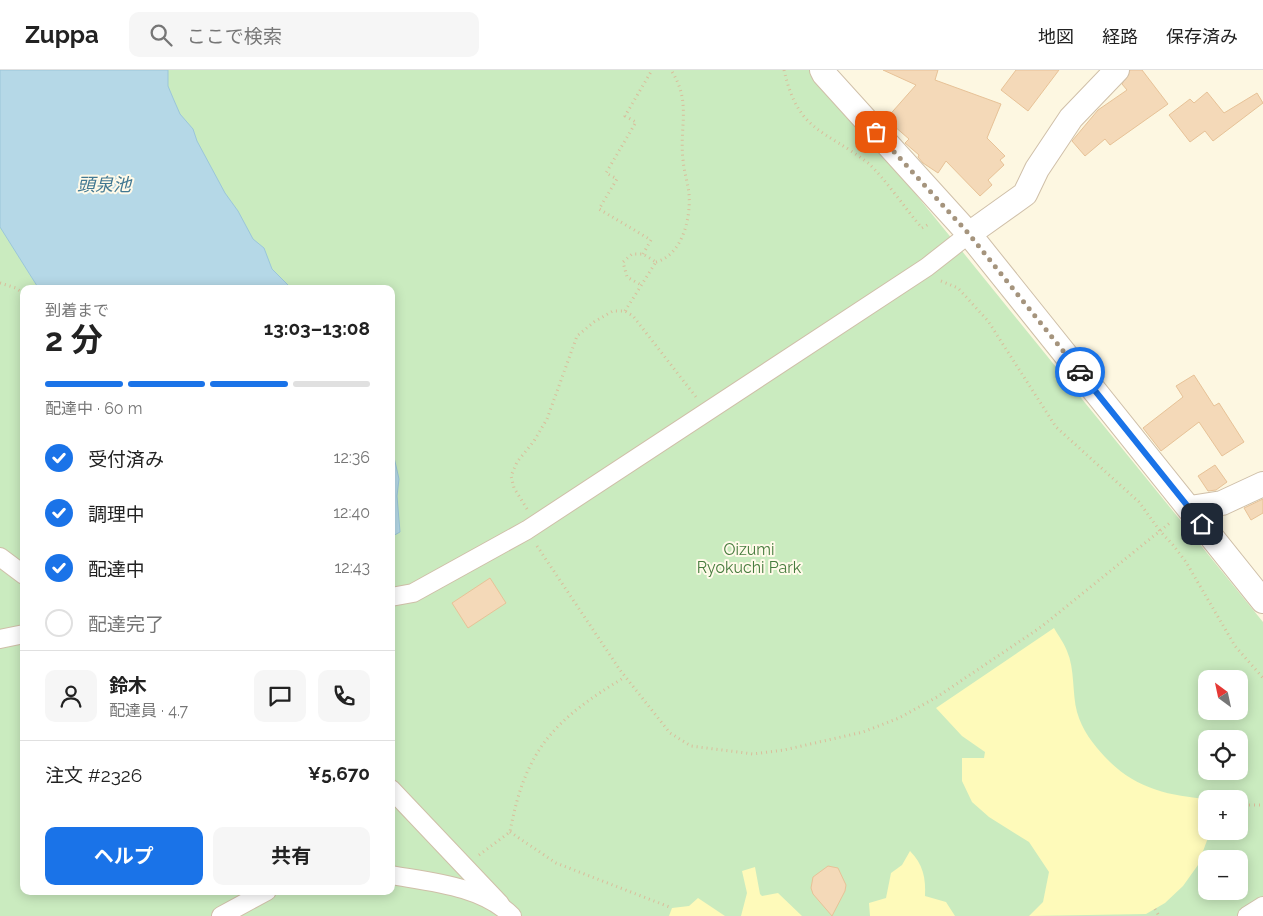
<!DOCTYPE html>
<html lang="ja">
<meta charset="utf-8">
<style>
:root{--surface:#fff;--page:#f6f6f6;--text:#222;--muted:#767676;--line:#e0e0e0;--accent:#1a73e8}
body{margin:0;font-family:Raleway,"Noto Sans JP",sans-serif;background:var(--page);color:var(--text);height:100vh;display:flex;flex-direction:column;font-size:19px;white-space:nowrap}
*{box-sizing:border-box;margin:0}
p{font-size:16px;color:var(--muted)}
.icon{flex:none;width:28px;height:28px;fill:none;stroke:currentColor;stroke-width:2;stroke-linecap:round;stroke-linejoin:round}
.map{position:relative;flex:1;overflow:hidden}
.panel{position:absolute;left:20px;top:215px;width:375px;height:610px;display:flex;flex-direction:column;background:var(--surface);border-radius:10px;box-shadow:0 2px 12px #0003}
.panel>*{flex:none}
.needle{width:32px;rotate:327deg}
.tools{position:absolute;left:1198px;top:600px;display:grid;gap:10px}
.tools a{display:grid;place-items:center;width:50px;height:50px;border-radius:10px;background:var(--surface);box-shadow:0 2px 12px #0003;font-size:25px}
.pin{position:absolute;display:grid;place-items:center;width:42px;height:42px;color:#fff;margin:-21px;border-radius:10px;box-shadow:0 2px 8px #0006}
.courier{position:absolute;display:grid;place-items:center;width:50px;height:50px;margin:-25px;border:4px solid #1a73e8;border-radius:50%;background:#fff;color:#222;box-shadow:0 1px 6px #0007}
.summary em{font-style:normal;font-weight:700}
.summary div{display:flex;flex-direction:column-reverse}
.summary{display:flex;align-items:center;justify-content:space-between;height:85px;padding:0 25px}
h1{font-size:32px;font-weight:700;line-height:38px}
.bar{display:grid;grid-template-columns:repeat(4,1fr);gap:8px 5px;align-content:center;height:60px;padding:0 25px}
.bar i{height:6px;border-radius:4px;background:var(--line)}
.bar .on{background:var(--accent)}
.bar p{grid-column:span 4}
.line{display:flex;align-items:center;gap:12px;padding:0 25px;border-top:1px solid var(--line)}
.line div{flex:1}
.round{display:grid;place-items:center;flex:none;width:52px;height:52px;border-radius:10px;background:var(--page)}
ol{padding:0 25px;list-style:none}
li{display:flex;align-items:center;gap:15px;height:55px}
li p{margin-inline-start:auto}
li .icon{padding:5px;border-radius:50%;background:var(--accent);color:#fff;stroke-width:4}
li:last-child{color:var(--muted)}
li i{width:28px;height:28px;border:2px solid var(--line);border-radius:50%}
.button{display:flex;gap:10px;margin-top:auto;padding:10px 25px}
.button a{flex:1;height:58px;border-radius:10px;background:var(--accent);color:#fff;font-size:20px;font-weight:700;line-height:58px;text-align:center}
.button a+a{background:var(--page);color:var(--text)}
header{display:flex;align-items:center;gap:30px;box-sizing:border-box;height:70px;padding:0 25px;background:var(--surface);border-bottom:1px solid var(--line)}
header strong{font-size:24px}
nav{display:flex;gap:28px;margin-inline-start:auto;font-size:18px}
.search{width:350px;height:45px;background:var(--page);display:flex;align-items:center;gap:12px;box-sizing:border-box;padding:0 18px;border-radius:10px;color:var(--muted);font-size:19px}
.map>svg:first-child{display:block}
.green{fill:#caebbf;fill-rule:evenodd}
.sand{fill:#fefaba}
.water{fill:#b5d8e7;stroke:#9bc6da}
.building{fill:#f4d9b8;stroke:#e7c297}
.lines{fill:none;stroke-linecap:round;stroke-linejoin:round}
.pedestrian-casing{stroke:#cfbfa8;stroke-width:20}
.minor-casing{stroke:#cfbfa8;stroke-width:26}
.path{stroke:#d9bd9b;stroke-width:3;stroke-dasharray:1 4;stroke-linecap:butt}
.pedestrian{stroke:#fff;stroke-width:18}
.minor{stroke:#fff;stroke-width:24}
.done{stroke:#a5947d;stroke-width:5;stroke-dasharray:0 9}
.route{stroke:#1a73e8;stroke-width:6}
.labels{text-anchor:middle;stroke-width:4;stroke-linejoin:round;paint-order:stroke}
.park-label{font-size:16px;fill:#477c3e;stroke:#fffae9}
.water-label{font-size:18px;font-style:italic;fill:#427892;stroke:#fffae9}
</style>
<header>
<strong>Zuppa</strong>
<div class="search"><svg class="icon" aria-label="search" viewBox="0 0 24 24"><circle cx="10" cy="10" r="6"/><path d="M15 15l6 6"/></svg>ここで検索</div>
<nav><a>地図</a><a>経路</a><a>保存済み</a></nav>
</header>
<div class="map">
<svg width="1263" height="846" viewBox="0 0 1263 846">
<rect width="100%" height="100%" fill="#fdf7e1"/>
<path class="green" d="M0,0H815L1263,552V846H0ZM24,219H391V821H24ZM1206,609H1239V641H1206ZM1206,669H1239V701H1206ZM1206,729H1239V761H1206ZM1206,789H1239V821H1206Z"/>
<g class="sand">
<path d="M1054,558C1058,565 1064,573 1067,581C1075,599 1072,623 1077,642C1082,660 1093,674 1105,687C1134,718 1168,726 1209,729H1206V761H1209V765L1198,795L1183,816L1165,833L1146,844L1029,846L1043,832L1049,802L1029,772L989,747L972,732L962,711V688H984L985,682L962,666L936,638Z"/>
<path d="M910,781C923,794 926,808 925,826L946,832L955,846H870L869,833L886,828L891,803L902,795Z"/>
<path d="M755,797L760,824L762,826L778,823L802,846H741L747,823L742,801Z"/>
<path d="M698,828L725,846H669L672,838L689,836Z"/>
</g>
<g class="water">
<path d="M0,0H168V16L173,28L180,44L193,59L197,71L225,123L238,141L253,169L264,178L272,199L292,219H39L0,157Z"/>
<path d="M391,374L399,409L397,426L400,462L391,467Z"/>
</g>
<g class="building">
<path d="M883,0H938L935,10L1001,34L987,68L1005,86L1000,90L1004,95L988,110L992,115L980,126L946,91L938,103L923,93L918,87L919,85L905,73L909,69L886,49L916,15Z"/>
<path d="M1016,0H1059L1028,41L1001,20Z"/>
<path d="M1130,0H1142L1168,34L1110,75L1105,69L1085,86L1072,71L1098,40L1127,20L1122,14Z"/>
<path d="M1207,22L1224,43L1257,23L1263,33L1213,71L1205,61L1190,72L1169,45L1190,29L1194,33Z"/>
<path d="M1194,305L1214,336L1219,333L1244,372L1222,386L1199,352L1161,381L1143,358L1183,327L1176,316Z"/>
<path d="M1215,395L1227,412L1216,420L1208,421L1198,406Z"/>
<path d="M1263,429V443L1251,450L1244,438Z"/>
<path d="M490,508L506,533L468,558L452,533Z"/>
<path d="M828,796L838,798L846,815L845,821L832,846L813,824L811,818L813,807Z"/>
</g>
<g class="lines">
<defs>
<g id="pedestrian">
<path d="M0,487L24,505"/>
<path d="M391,527L413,523L527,460L927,197L969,164"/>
<path d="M0,569L24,564"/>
<path d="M391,719L500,834"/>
<path d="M391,805C431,812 482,816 512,846"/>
<path d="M221,846L267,821"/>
<path d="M1247,846L1263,836"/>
</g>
<g id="minor">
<path d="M822,0L824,4L969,164L1263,531"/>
<path d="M969,164L1025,124L1037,99L1071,48L1117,0"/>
<path d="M1190,438L1222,433L1263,414"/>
</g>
</defs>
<use href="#pedestrian" class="pedestrian-casing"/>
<use href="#minor" class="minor-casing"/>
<g class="path">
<path d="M784,0C798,62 824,59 868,93C884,107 907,141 922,158L929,154"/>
<path d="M643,184L651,170L599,139L617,109L606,103L636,52L625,46L652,0"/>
<path d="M656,192C682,185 691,149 689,124C688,113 684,102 683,90C679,56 692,32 671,0"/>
<path d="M941,211L958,218L988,251L1056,357L1139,432L1160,461L1173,475L1186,492L1235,576L1263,608"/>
<path d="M0,213L16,218L24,224"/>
<path d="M625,241L656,192L643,184H632L623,192L627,207L641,215"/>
<path d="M527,439L514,418L511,406L517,392L534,371L547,349L577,266L594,252L613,241H625L633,246L696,327"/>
<path d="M537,476L620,600L670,663L691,676L753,684L784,680L863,662L899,648L937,627L1041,557L1171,452"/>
<path d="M1239,735H1263"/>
<path d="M510,762L556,793L672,838"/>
<path d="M479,785L510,762C525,679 555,649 625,607"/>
<path d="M1155,839L1159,846"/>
</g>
<use href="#pedestrian" class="pedestrian"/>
<use href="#minor" class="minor"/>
</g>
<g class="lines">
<path class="done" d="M876,62L969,164L1080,302"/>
<path class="route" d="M1080,302L1202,454"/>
</g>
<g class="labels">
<g class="park-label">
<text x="749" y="485">Oizumi<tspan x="749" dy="18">Ryokuchi Park</tspan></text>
</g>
<g class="water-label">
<text x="104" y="121">頭泉池</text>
</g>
</g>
</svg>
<div class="tools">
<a><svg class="needle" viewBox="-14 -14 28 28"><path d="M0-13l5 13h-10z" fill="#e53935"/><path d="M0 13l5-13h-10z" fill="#767676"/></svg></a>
<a><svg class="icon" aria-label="locate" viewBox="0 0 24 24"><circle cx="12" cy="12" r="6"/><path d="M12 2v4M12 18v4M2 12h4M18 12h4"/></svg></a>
<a>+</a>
<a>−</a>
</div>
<div class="pin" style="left:876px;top:62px;background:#ea580c"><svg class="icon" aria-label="bag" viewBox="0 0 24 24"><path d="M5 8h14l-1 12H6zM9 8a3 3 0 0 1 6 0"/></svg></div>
<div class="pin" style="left:1202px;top:454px;background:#1f2937"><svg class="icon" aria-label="home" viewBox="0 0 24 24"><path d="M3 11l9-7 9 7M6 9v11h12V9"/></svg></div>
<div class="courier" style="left:1080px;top:302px"><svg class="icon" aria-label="car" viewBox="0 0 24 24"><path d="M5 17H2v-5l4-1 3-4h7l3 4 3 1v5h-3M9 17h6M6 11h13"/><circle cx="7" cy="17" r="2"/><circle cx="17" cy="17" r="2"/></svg></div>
<section class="panel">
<div class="summary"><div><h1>2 分</h1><p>到着まで</p></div><em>13:03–13:08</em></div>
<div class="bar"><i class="on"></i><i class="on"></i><i class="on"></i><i></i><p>配達中 · 60 m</p></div>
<ol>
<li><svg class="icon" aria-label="check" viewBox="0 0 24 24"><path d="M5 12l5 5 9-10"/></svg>受付済み<p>12:36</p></li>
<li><svg class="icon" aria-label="check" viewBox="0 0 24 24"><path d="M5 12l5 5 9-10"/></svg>調理中<p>12:40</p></li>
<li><svg class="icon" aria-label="check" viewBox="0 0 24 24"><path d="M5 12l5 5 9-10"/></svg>配達中<p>12:43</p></li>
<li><i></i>配達完了</li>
</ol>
<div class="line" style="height:90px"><a class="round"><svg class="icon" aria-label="person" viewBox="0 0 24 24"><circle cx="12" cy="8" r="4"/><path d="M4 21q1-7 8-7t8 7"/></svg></a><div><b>鈴木</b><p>配達員 · 4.7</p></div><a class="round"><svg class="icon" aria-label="chat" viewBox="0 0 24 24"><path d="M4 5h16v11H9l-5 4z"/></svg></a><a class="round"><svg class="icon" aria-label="phone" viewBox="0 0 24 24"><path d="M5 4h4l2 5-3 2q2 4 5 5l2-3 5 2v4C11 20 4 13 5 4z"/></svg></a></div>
<div class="line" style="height:65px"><div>注文 #2326</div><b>¥5,670</b></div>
<div class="button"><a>ヘルプ</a><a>共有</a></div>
</section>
</div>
